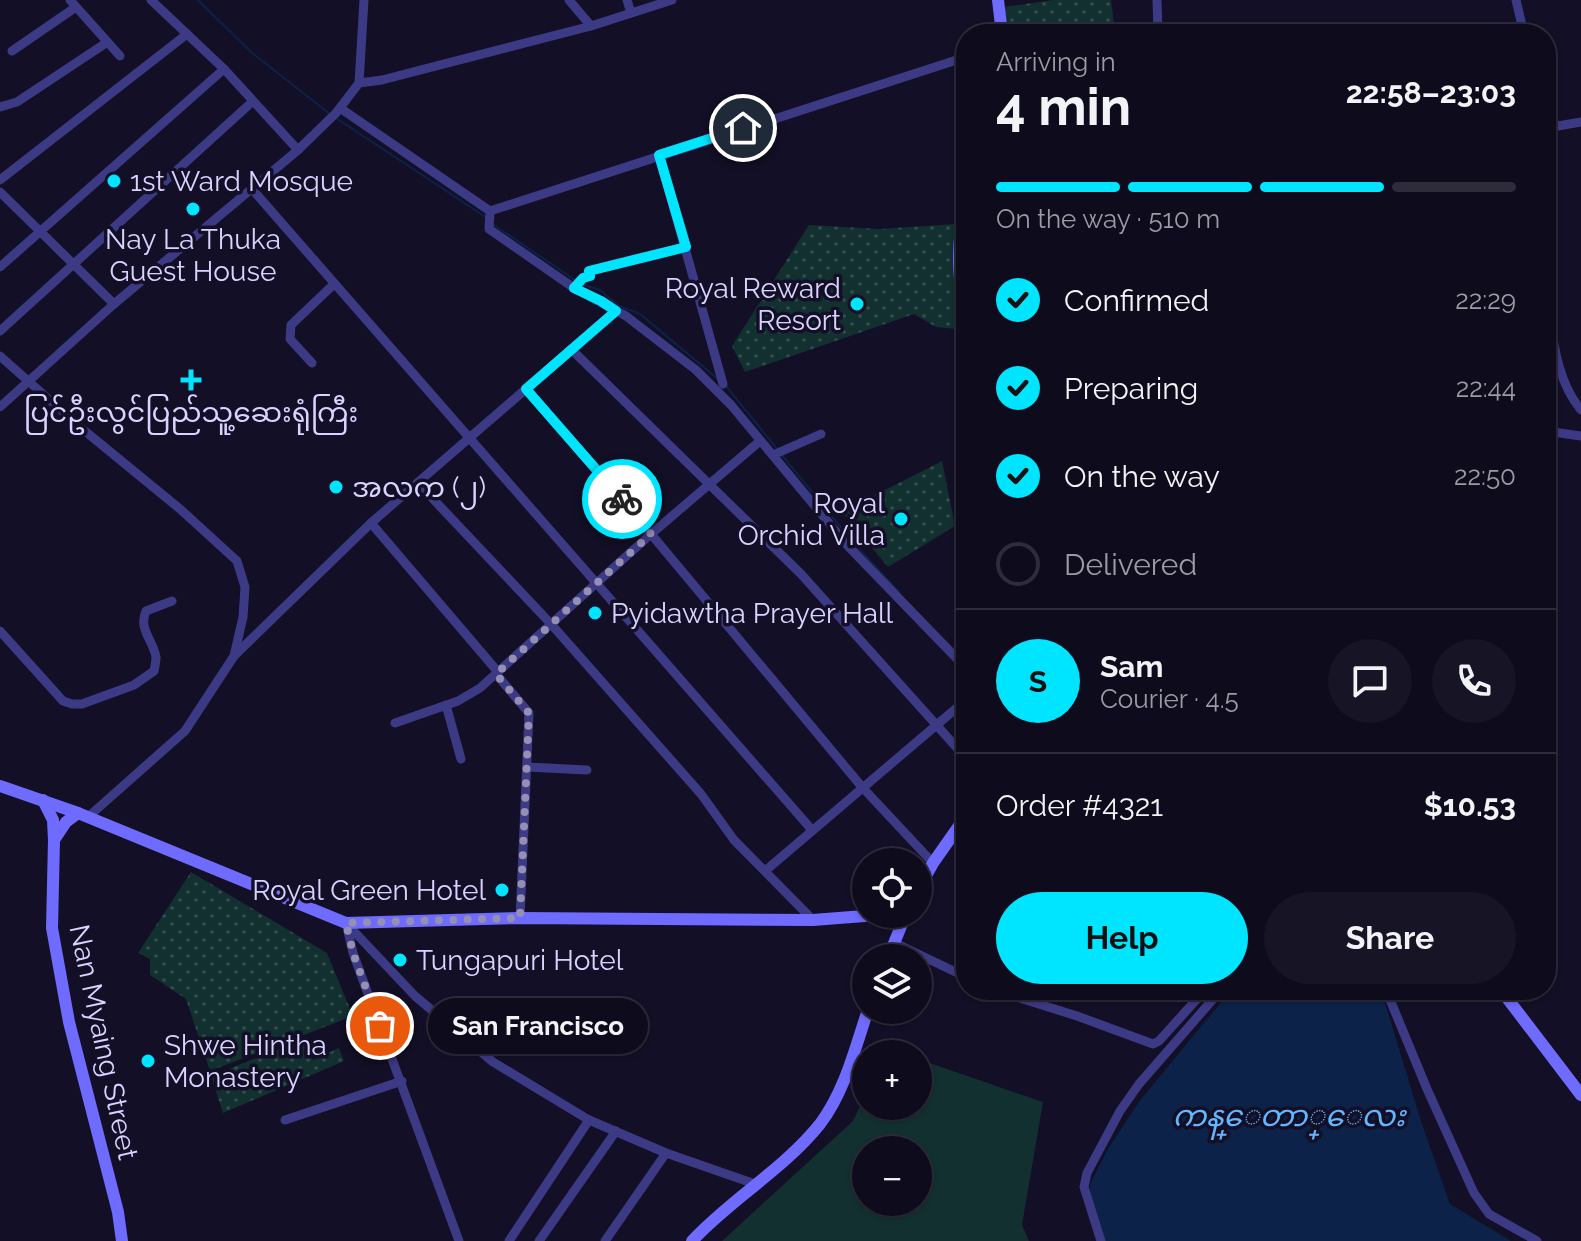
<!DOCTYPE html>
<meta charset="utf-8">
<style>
:root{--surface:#0e0b1c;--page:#171425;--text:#f1f3f6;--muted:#9b9ba3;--line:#2e2b3b;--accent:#00e5ff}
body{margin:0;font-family:Raleway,"Noto Sans Myanmar",sans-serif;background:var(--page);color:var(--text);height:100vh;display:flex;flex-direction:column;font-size:30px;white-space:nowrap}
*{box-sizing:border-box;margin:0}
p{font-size:26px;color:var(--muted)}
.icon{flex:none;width:44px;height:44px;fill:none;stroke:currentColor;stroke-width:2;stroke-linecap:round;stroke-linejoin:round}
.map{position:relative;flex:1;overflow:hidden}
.panel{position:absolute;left:956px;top:24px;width:600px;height:976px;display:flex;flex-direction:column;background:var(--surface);border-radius:32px;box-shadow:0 2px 6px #0004,0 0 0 2px var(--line)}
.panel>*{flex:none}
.tools{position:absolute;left:852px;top:848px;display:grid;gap:16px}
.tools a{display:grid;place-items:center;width:80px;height:80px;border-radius:50%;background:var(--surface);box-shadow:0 2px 6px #0004,0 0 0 2px var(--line);font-size:40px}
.pin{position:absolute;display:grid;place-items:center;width:68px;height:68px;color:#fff;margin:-34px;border:4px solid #fff;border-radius:50%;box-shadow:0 2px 8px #0007}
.courier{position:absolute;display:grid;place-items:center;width:80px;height:80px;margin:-40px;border:6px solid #00e5ff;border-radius:50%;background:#fff;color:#222;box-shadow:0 2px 10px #0007}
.bubble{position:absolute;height:56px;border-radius:28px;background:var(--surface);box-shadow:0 2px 6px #0004,0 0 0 2px var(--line);font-size:26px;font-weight:700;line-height:56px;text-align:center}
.head em{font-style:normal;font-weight:700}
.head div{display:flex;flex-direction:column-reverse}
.head{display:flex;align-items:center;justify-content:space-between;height:136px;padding:0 40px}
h1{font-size:52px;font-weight:700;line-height:60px}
.bar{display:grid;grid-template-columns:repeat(4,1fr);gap:12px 8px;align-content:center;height:96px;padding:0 40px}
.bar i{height:10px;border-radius:6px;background:var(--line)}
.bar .active{background:var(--accent)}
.bar p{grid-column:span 4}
.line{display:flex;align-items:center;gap:20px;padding:0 40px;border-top:2px solid var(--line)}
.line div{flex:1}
.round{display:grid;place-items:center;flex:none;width:84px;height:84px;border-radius:42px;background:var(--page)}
ol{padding:0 40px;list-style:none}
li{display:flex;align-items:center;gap:24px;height:88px}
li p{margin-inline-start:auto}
li .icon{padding:8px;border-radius:50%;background:var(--accent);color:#111;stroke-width:4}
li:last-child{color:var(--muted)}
li i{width:44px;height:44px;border:4px solid var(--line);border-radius:50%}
.action{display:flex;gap:16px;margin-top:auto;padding:16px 40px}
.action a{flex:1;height:92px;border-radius:48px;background:var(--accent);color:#111;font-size:32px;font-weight:700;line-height:92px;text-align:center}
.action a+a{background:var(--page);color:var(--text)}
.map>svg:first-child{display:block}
.grass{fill:#12302f;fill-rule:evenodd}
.park{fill:url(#park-dots)}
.water{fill:#0c2248}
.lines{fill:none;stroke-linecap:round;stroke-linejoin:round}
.stream{stroke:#0c2248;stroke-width:2}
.street{stroke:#3d3a85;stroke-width:9}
.secondary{stroke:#6f6bff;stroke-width:12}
.done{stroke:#948fb3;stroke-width:8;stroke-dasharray:0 14.4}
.route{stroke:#00e5ff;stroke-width:10}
.poi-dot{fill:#00e5ff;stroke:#130f26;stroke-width:3}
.labels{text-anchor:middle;stroke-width:7;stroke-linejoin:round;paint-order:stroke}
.poi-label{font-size:28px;fill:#d9d4ff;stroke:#130f26;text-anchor:start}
.street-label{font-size:28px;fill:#d9d4ff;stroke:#130f26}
.water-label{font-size:30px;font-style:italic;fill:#62b6ff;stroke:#130f26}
</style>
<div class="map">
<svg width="1581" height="1241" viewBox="0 0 1581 1241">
<defs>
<pattern id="park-dots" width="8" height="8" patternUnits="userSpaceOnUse" patternTransform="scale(2)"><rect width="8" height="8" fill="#12302f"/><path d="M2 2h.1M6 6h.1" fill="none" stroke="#344d4e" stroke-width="1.8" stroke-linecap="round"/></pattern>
</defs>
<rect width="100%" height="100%" fill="#130f26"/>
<path class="grass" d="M918,1059L1043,1102L1022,1225L1029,1241H722L853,1121L866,1093V1106H918ZM866,1150H918V1202H866Z"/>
<g class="park">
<path d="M1054,0H1111L1115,32L1006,34L1003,7Z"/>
<path d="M957,224L954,239L957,329L936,327L914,314L745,372L732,346L809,225L879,229Z"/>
<path d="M942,461L955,526L888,567L842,512Z"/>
<path d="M191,872L327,953L353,1016L210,1071L186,999L150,975V959L138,953Z"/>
<path d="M304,1039L313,1060L339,1048L344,1061L223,1113L211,1076Z"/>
</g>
<path class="water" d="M1231,990H1381L1422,1124L1450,1204L1511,1241H1104L1089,1196L1090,1184L1108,1149L1138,1103Z"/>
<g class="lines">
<g class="stream">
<path d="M198,0L252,53L330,114"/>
<path d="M336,118L487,218"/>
<path d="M494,225L575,280"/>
<path d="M584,285L600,290L619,306L640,314L718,379"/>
<path d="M726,386L777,449"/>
<path d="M781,454L852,541L899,592"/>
<path d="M959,654L966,661"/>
</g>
<g class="street">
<path d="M70,0L120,56"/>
<path d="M151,0L224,69L298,150"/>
<path d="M569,0L591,26"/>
<path d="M627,0L631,13"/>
<path d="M1157,0L1158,34"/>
<path d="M1516,0L1524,34"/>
<path d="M12,51L76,7"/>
<path d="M359,83L382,80L591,26L672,0"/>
<path d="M0,107L17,102L106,43"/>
<path d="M340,108L490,211L489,229L574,288L626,316L696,370L731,405L848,546L966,668"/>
<path d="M1546,117L1558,126L1581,122"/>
<path d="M659,155L723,384"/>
<path d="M1546,166L1549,266L1546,315"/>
<path d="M0,180L187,34"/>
<path d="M252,189L812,830"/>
<path d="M0,192L114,304"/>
<path d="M490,211L966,57"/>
<path d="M0,267L224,69"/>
<path d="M574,288L583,278L590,276L589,271L686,247"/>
<path d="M1548,308C1554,344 1557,381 1581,410"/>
<path d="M0,331L252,102"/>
<path d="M571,349L801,574L966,758"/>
<path d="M0,356L80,427L180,509L237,561L245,587L243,617L234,656"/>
<path d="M312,363L290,339L291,325L333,285"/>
<path d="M526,389L651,534L862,787L933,863"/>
<path d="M0,407L114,304L298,150L336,113L359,83L364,0"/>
<path d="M1546,431L1581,436"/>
<path d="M773,455L821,434"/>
<path d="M418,483L551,624L701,794L734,840L813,920"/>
<path d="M371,523L498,672"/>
<path d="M0,631L63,701L72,704H82L134,685L154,671C155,666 156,662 156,657C153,640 138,629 146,611L172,601"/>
<path d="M496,674L529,713L520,918"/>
<path d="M446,705L461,759"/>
<path d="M395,723L458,701L480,688L651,534L760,441"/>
<path d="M527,767L587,770"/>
<path d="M88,817L185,731L234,656L371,523L616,311"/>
<path d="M765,871L966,700"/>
<path d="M346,923L415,996L493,1062L589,1120L666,1153L755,1184"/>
<path d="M346,923L353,953L459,1241"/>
<path d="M895,943L966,977"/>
<path d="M994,990L1077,1016L1153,1044L1159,1041L1205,990"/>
<path d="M1386,990L1427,1089L1474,1193L1489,1214L1537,1241"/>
<path d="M285,1120L402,1081"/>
<path d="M509,1241L589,1120"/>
<path d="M539,1241L616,1131"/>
<path d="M605,1241L666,1153"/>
<path d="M1101,1241L1084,1187L1087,1173L1120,1111L1139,1084L1221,990"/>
</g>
<g class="secondary">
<path d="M998,0L1002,34"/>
<path d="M966,209C955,243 959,278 964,313L966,477"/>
<path d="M0,786L78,813L346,923L520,918L813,920L890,914"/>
<path d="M43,800L53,820L54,840"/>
<path d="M78,813L66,822L54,840L52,928L69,1022L118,1212L122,1241"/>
<path d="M918,890L933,863L966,816"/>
<path d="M888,958L906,914"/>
<path d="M1501,990L1581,1095"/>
<path d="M692,1241C731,1199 784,1169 820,1124C845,1091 855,1048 868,1010"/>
</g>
</g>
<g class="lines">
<path class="done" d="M380,1026L353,953L346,923L520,918L529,713L496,674L651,534L622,499"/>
<path class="route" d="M622,499L526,389L616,311L601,301L574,288L583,278L590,276L589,271L686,247L659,155L743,128"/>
</g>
<g class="poi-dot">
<circle cx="114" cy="181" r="8"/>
<circle cx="193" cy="209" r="8"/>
<circle cx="857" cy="304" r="8"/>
<path d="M187 368h8v8h8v8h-8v8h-8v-8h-8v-8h8z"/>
<circle cx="336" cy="487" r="8"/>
<circle cx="901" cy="519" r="8"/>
<circle cx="595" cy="613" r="8"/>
<circle cx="502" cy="890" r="8"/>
<circle cx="400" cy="960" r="8"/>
<circle cx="148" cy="1061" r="8"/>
</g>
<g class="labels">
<g class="poi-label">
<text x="130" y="191">1st Ward Mosque</text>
<text x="193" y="249" text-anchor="middle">Nay La Thuka<tspan x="193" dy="32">Guest House</tspan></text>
<text x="841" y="298" text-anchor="end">Royal Reward<tspan x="841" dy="32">Resort</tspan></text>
<text x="191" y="422" text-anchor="middle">ပြင်ဦးလွင်ပြည်သူ့ဆေးရုံကြီး</text>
<text x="352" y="497">အလက (၂)</text>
<text x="885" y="513" text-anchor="end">Royal<tspan x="885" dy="32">Orchid Villa</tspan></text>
<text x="611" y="623">Pyidawtha Prayer Hall</text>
<text x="486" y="900" text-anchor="end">Royal Green Hotel</text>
<text x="416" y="970">Tungapuri Hotel</text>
<text x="164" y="1055">Shwe Hintha<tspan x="164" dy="32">Monastery</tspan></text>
</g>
<g class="street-label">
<text transform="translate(104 1042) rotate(78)" y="10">Nan Myaing Street</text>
</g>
<g class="water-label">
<text x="1289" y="1126">ကန္ေတာ္ေလး</text>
</g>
</g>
</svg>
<div class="tools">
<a><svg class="icon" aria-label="locate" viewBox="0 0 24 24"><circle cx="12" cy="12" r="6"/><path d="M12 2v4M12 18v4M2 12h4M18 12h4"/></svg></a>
<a><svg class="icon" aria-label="layers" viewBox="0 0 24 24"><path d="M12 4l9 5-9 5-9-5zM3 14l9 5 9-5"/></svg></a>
<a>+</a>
<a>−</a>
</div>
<div class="pin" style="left:380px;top:1026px;background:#ea580c"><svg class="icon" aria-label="bag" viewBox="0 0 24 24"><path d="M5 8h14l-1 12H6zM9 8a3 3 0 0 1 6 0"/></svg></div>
<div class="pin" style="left:743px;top:128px;background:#1f2937"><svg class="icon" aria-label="home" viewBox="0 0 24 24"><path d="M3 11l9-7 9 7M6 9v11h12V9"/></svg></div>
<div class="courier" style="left:622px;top:499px"><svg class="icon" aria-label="bike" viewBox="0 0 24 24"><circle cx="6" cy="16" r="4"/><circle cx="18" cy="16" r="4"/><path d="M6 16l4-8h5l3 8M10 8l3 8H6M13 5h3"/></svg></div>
<div class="bubble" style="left:428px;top:998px;width:220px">San Francisco</div>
<section class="panel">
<div class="head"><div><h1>4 min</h1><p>Arriving in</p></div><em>22:58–23:03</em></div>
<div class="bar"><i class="active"></i><i class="active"></i><i class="active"></i><i></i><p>On the way · 510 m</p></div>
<ol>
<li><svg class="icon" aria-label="check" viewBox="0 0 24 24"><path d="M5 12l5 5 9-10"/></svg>Confirmed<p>22:29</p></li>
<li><svg class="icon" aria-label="check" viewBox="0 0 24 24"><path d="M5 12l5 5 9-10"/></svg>Preparing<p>22:44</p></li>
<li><svg class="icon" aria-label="check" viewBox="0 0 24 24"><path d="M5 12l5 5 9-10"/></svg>On the way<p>22:50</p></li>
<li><i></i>Delivered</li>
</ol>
<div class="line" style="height:144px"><b class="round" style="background:var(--accent);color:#111">S</b><div><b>Sam</b><p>Courier · 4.5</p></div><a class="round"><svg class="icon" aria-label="chat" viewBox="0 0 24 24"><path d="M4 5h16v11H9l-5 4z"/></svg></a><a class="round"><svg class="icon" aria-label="phone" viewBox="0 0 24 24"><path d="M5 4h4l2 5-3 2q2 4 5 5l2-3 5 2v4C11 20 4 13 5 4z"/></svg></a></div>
<div class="line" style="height:104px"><div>Order #4321</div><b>$10.53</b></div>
<div class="action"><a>Help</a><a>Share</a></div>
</section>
</div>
